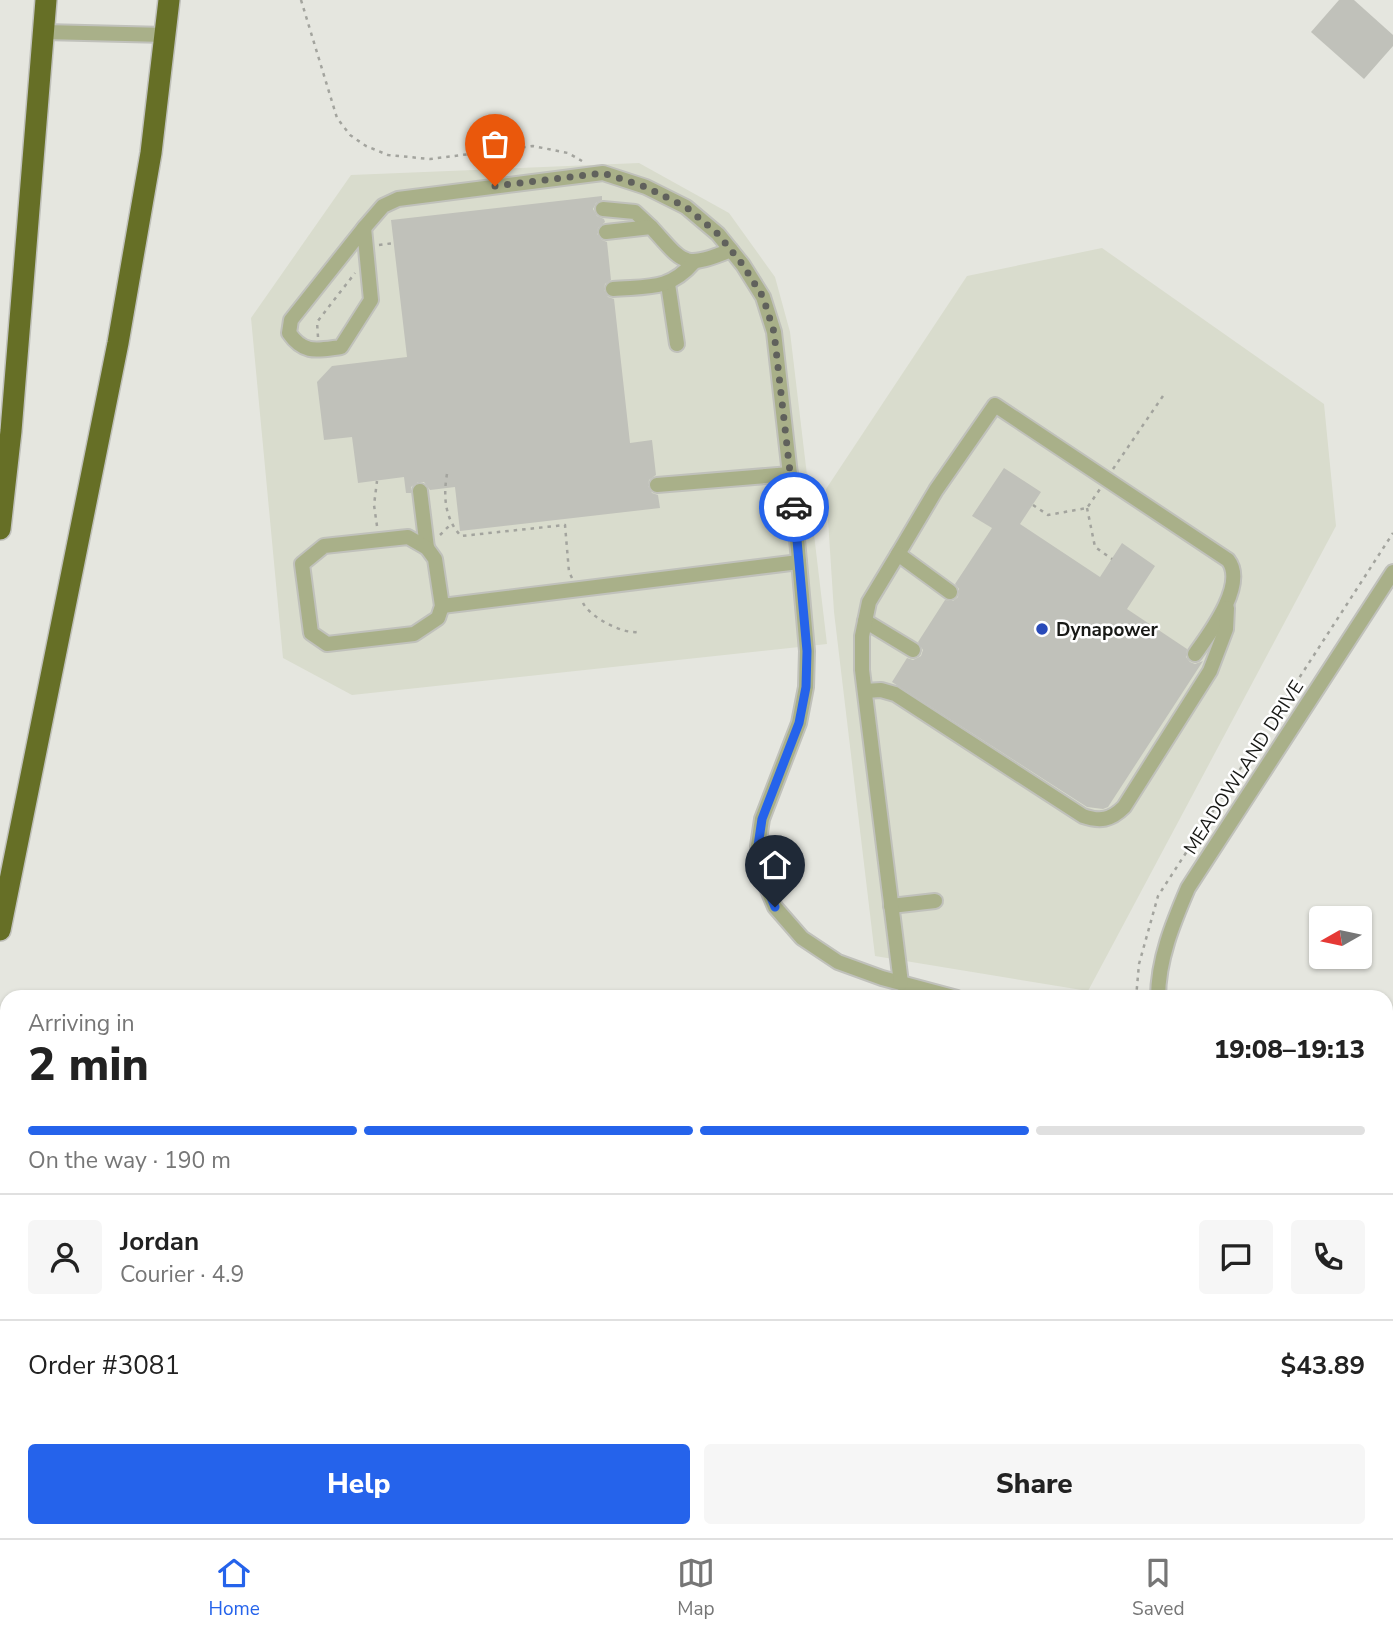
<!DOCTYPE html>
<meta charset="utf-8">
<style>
:root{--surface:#fff;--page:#f6f6f6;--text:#222;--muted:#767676;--line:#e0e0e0;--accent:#2563eb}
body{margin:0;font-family:"Nunito Sans",sans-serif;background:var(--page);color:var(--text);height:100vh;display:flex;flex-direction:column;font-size:26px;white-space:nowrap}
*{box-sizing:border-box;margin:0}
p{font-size:23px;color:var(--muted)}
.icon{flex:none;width:38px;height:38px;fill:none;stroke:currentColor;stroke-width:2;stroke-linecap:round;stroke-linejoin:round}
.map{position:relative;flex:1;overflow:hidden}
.drawer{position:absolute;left:0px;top:990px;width:1393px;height:548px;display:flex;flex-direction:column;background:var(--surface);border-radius:21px 21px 0 0;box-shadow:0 2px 5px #0004}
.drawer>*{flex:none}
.needle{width:46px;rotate:261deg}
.tools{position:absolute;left:1309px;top:906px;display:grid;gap:14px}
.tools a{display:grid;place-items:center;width:63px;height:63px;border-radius:7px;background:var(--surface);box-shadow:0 2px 5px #0004;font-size:35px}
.pin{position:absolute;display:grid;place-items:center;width:60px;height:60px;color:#fff;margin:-72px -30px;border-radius:50% 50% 50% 0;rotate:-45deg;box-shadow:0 0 7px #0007}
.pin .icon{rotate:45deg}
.courier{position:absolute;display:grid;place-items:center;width:70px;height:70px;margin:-35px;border:5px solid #2563eb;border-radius:50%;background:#fff;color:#222;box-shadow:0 2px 9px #0007}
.head em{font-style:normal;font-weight:800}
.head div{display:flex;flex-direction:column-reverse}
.head{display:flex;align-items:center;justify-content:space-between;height:119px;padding:0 28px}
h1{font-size:46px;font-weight:800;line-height:52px}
.bar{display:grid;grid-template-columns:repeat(4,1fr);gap:10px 7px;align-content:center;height:84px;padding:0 28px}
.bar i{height:9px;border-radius:5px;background:var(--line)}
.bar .on{background:var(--accent)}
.bar p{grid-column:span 4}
.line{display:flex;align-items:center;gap:18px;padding:0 28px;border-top:2px solid var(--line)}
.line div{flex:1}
.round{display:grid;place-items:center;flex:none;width:74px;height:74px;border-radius:7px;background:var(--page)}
.primary-button{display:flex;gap:14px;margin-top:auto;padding:14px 28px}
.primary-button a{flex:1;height:80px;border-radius:7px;background:var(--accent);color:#fff;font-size:28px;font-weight:800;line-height:80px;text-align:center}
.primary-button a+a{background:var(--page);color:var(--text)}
.dock{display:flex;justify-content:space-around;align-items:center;height:98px;border-top:2px solid var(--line);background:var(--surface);font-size:19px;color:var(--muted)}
.dock a{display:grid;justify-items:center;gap:4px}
.dock .on{color:var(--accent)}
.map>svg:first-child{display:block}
.built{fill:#d9dccd}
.building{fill:#c0c1ba}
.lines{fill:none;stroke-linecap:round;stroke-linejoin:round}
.minor-casing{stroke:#c0c1bb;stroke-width:18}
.major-casing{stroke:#c0c1bb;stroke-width:21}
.highway-casing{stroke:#c0c1bb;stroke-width:24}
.path{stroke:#a3a49e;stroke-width:2.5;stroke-dasharray:3.5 5;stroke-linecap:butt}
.minor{stroke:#a9b089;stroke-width:14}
.major{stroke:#778133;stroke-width:18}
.highway{stroke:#666f26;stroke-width:21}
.done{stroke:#60615c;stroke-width:7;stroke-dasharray:0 12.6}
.route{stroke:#2563eb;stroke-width:9}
.poi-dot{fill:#284ab9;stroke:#fff;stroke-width:2.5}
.labels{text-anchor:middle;stroke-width:5;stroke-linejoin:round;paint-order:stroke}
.poi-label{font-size:19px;font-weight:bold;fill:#181916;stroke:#fff;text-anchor:start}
.street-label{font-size:19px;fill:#181916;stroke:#fff}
</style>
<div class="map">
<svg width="1393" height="1538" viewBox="0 0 1393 1538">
<rect width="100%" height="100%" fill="#e5e6df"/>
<g class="built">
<path d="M639,163L729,213L775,277L790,332L827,644L352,695L283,658L251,318L351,175Z"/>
<path d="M1102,248L1324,404L1336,526L1088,991L875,956L834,612L826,489L967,276Z"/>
</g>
<g class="building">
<path d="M1339,0H1354L1393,35V46L1364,79L1311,32Z"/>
<path d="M602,196V200L596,203L593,209L597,216L604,219L605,222L598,228L597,234L602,240L607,242L611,280L605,284L604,290L608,297L614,299L630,443L652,440L656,475L649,480L648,486L652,493L658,495L660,508L460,531L455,487L430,490L424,482H418L411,487V493H406L404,477L358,483L352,437L324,440L317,382L332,366L407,357L391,220Z"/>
<path d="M1004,468L1041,492L1020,524L1100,577L1122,543L1155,566L1127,609L1187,649L1186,657L1190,662L1195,664L1203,661L1108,807L1103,809L1087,807L892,682L907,658L913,660L921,656L923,650L918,642L945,600L953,601L958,597L959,589L955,584L992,528L972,516Z"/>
</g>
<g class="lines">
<defs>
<g id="minor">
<path d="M44,32L166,35"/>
<path d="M603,209L635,212L651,227"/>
<path d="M364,228L383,206L398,199L603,173L646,187L686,207L718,234L743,265L763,297L774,332L796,528L807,651L806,687L799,723L762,819L758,846L760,871L775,907L802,938L838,962L882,978L957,998"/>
<path d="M364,228L371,300L341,347C318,350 304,355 289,333L291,320Z"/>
<path d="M606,232L651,227C684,263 682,270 731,250"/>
<path d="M668,284L677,344"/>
<path d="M613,289C648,286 669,291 694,262"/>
<path d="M657,485L790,474"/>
<path d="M420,491L427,548"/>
<path d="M408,537L427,548L435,559L442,606L438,618L414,634L327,644L311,633L302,564L324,546Z"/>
<path d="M898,554L936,490L995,405L1228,560C1247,584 1210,633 1195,654"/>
<path d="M442,606L799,562"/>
<path d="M865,621L913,650"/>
<path d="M865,691L881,690L895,694L1083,816C1100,822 1111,820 1124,807L1210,671L1226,629L1227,608"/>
<path d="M891,906L935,901"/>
<path d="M901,983L862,670V636L869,602L898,554L950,592"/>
<path d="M1158,998C1158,959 1173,923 1188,888L1393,572"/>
<path d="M1386,1071L1393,1069"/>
<path d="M1386,1161L1393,1159"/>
<path d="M1386,1475L1393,1473"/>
<path d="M1305,1531L1307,1538"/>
</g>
<g id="major">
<path d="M1386,1309L1393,1307"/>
<path d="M0,1532L207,1538"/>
<path d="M462,1538L545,1531"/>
</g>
<g id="highway">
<path d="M0,529L11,431L46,0"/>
<path d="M0,930L118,343L151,153L169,0"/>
</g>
</defs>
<use href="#minor" class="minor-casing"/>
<use href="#major" class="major-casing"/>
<use href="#highway" class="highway-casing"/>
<g class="path">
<path d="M301,0L337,118L350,135L366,146L388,155L430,159L533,146L568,153L582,161"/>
<path d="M379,245L394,243"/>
<path d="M318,337L317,322L355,273"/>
<path d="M1113,469L1165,393"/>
<path d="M447,474C443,497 445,519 461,536L565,525L569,572L572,578"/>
<path d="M1033,505L1048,515L1087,508L1100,489"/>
<path d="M1087,508L1095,547L1112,559"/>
<path d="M377,526L374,505L377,481"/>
<path d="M440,535L450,525"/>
<path d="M583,603C590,617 622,634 638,632"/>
<path d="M1136,998L1139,964L1158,896L1393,533"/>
<path d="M1386,1280L1393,1276"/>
<path d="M1386,1511L1393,1509"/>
<path d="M1323,1531L1325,1538"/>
</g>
<use href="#minor" class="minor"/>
<use href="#major" class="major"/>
<use href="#highway" class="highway"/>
</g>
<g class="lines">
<path class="done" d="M495,186L603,173L646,187L686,207L718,234L743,265L763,297L774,332L794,507"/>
<path class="route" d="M775,907L760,871L758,846L762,819L799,723L806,687L807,651L794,507"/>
</g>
<circle class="poi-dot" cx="1042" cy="629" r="7"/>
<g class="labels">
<g class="poi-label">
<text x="1056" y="636">Dynapower</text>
</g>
<g class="street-label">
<text transform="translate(1243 767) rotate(-57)" y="7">MEADOWLAND DRIVE</text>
</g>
</g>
</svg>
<div class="tools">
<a><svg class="needle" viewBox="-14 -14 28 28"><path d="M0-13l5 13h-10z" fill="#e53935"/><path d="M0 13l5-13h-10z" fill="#767676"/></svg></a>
</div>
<div class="pin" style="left:495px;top:186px;background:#ea580c"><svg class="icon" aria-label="bag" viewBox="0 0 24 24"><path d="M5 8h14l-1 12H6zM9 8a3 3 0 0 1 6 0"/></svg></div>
<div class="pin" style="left:775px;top:907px;background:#1f2937"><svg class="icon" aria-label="home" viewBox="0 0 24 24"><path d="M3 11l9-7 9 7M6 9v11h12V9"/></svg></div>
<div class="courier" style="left:794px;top:507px"><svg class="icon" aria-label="car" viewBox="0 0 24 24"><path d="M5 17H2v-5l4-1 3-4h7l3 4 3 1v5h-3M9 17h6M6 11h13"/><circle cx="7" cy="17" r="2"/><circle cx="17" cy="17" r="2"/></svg></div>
<section class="drawer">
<div class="head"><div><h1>2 min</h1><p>Arriving in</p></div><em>19:08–19:13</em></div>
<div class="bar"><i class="on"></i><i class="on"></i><i class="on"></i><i></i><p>On the way · 190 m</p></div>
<div class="line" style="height:126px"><a class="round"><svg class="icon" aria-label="person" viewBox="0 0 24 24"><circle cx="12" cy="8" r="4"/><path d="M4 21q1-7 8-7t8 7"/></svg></a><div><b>Jordan</b><p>Courier · 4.9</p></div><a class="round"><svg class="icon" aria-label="chat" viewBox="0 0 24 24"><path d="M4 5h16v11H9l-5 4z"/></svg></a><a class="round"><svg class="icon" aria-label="phone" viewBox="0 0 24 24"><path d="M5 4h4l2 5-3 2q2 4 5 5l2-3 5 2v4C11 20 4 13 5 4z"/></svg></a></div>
<div class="line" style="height:91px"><div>Order #3081</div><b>$43.89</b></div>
<div class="primary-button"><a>Help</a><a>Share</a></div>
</section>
</div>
<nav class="dock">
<a class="on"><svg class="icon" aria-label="home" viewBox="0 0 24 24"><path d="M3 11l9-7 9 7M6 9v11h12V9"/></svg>Home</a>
<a><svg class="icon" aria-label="map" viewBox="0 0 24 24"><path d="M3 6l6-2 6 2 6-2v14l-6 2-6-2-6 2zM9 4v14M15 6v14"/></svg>Map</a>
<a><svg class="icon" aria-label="saved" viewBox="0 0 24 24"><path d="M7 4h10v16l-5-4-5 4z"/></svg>Saved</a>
</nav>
